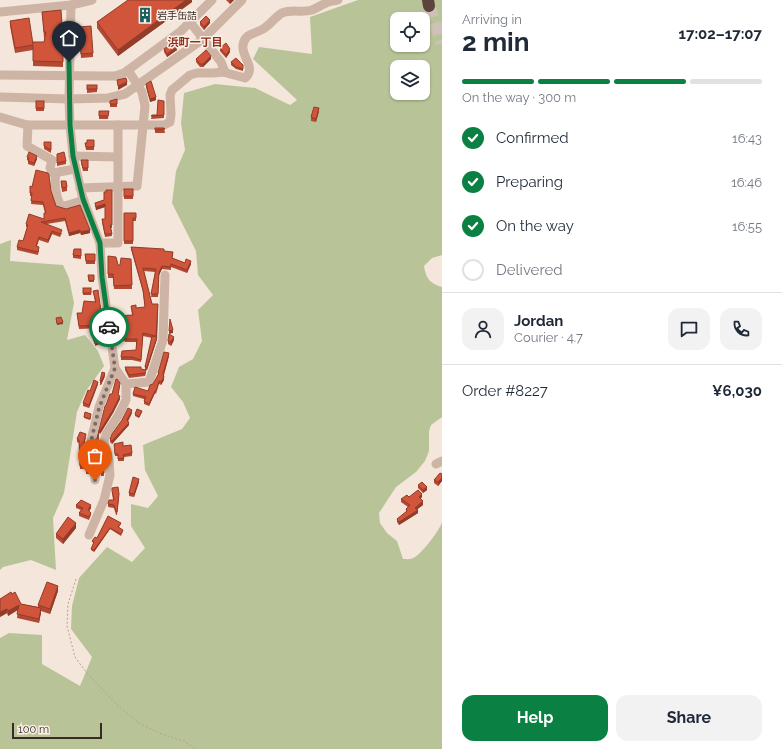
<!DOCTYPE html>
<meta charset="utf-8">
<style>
:root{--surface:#fff;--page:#f2f2f3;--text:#1f2937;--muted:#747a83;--line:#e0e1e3;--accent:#0b8043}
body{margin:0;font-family:Raleway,"Noto Sans JP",sans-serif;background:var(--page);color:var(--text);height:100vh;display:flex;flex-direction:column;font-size:15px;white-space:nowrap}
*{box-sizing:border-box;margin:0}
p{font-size:13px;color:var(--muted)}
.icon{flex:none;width:22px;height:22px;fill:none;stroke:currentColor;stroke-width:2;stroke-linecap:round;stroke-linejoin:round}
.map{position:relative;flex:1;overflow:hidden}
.sheet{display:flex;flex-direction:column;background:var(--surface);width:340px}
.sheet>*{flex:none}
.buttons{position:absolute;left:390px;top:12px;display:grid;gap:8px}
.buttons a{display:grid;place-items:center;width:40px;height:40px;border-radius:8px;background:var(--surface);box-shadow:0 1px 3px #0004;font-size:20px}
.scale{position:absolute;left:12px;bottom:10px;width:90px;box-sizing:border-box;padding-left:4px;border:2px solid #382b27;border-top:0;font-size:11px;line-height:14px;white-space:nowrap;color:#382b27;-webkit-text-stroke:3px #fbf0e7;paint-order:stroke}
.pin{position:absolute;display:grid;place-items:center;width:34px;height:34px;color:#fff;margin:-41px -17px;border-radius:50% 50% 50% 0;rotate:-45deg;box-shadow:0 0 4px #0007}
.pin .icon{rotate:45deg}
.courier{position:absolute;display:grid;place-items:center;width:40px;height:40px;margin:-20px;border:3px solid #0b8043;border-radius:50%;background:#fff;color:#222;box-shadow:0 1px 5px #0007}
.headline em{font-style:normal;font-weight:700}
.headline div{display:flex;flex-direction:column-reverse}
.headline{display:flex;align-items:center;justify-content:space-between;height:68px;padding:0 20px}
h1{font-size:26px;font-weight:700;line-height:30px}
.bar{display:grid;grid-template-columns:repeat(4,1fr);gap:6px 4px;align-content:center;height:48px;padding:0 20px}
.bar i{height:5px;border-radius:3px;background:var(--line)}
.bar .active{background:var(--accent)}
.bar p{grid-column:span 4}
.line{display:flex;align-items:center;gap:10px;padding:0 20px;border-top:1px solid var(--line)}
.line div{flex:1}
.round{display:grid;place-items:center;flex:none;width:42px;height:42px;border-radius:12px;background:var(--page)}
ol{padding:0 20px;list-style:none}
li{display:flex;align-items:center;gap:12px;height:44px}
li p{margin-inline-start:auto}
li .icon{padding:4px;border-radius:50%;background:var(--accent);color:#fff;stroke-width:4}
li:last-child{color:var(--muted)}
li i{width:22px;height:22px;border:2px solid var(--line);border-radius:50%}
.cta{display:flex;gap:8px;margin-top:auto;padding:8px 20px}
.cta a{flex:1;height:46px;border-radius:12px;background:var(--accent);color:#fff;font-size:16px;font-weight:700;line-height:46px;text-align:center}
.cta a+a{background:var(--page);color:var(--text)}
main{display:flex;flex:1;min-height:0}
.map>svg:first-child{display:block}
.green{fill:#b8c498;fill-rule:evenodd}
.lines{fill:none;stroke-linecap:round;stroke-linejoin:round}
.highway-tunnel{stroke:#cec1b6;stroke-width:12;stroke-dasharray:12 6;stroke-linecap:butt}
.path{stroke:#b99e8f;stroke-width:1;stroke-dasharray:2 2;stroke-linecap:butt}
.minor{stroke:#cdb4a5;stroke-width:9}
.highway{stroke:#5a443d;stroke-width:12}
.wall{fill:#b34933}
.shaded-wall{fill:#923c29}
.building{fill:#d0553b;stroke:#923c29}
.done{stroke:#7a6c66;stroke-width:4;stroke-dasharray:0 7.2}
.route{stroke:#0b8043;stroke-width:5}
.labels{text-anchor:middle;stroke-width:3;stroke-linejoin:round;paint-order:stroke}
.poi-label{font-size:10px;fill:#382b27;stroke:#fbf0e7;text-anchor:start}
.neighbourhood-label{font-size:11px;font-weight:bold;fill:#8e2d19;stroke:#fbf0e7}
</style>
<main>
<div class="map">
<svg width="442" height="749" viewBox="0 0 442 749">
<rect width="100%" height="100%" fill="#f4e6da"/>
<g class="green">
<path d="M358,0H442V255L432,258L424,266C426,278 429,283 442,287V417L431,425L429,431V451L425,461L416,472L396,487L379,513L380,523L387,533L397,541L403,559C407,559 411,560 415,557C422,553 440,530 442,522V749H0V638L9,633L42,635V664L80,686L92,657L71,629L72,606L79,578L107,547L132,562L145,548L131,526V504L148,508L158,496L145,470L143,445L182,429L190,418L183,402L171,387L179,367L193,359L202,341L198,310L213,295L198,275L196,251L172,203L176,171L185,150L181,123L184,93L215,84L255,88L290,105L297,100L253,59L259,47L312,54L310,17ZM397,19H423V45H397ZM397,67H423V93H397Z"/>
<path d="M11,240L10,261L63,265L69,278L74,303L67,340L85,335L98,351L104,366L86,391L77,412L64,493L53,518L56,570L31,560L3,567L0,570V244Z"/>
</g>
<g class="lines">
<path class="highway-tunnel" d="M429,6L442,43"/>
<path class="path" d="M76,579L68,604L67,626L75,657L86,672L118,706L139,723L159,733L184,741L196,749"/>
<g class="minor">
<path d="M71,5L69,99L70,125L73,156L83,199L100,243L102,277L115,368L126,384L149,382L163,340L165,275"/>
<path d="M0,12L71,5L92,0"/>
<path d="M190,22L221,62L225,72"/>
<path d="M0,75L105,76H115L124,73L181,31L212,0"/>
<path d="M0,97L69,99L108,98L125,94L203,39L242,0"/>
<path d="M0,117L27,125H164L170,122L171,114L170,95L172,90L190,75L197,73H213L223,72L245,78C257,68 241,57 243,45C245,33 255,34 263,29C270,25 275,17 282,13C292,9 302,13 312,10C317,8 321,5 326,3C329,1 334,1 338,0"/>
<path d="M28,125L27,146L52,160L50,168L53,173L75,169"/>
<path d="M73,156L118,157"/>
<path d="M56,173C54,183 56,195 60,205L65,206L84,200"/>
<path d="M80,188L137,186L145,106L142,92L128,70"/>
<path d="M100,243H118V125"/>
<path d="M436,464L442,461"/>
<path d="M95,480V465L90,445L99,407L115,368"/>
<path d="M89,535L104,500L110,475L109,461L104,442L106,434L118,416L126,400V384"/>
</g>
<path class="highway" d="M428,0L429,6"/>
</g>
<g class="wall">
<path d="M192,0V2L118,56L97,28V22Z"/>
<path d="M226,0H234L230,4Z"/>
<path d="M42,12L63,40V67L33,66V50L15,53L10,26V21L33,44L44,42L45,37L44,38Z"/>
<path d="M200,22L210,23L204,30L200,25Z"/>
<path d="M79,27L93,53V57L81,58Z"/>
<path d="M220,48L230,52L226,58L220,51Z"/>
<path d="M164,49L177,50L167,57L164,52Z"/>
<path d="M196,59H211L203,67H200L196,62Z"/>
<path d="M231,62L243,65V71L236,69L231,65Z"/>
<path d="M146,84L156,100L150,102L146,87Z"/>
<path d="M87,85H97V92L87,93Z"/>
<path d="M117,99V107H110V101Z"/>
<rect x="36" y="101" width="8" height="10"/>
<path d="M164,101V118L151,119L152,115H157Z"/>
<path d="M99,111H109L108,119H99Z"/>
<path d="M319,111L316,122L311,121V117Z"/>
<path d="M155,128H164L165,133H155Z"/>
<path d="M94,140V150H86L85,143Z"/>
<path d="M44,142H51V153L44,149Z"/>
<path d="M57,154L66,161V164L57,166Z"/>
<path d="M27,157L37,159L34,166L28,164V160H27Z"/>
<path d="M81,160H88V171H83L81,163Z"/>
<path d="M61,181L67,187V191L62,192Z"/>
<path d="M30,186L51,191L56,206L90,233L81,235L80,233L69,236L65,221L47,224L62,233L60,237L52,234L48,243L39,240L37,246L39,250L38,255L17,250V247L23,241L27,227H26V224L44,219L45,213L43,205L31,204L32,196H30Z"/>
<rect x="124" y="189" width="9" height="10"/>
<path d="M112,190V228H111L112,236L105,237L102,222V219H105V207L96,210L95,206V203L104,200L106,192Z"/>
<path d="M124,213H136V221H133V244H124Z"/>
<path d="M131,247L164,251L173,255L172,258L185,263L191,264L187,273L171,267V270L162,269L159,275L158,297H151L155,272L144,271L152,304H158L157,339L147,370H145V367L152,338L143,336L141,362L132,360H121V357L136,350V342H125V341L118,342L115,318V316L132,315L131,306L136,308L145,307L143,292L131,249Z"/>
<path d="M81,249V259L73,258V255Z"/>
<path d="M85,254L95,261V264H86Z"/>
<path d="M108,256L118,265H120L131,259L132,289H114L113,278H108Z"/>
<path d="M88,275H94V282H89Z"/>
<path d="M91,288V295H83V293Z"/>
<path d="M93,291L103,325V328L79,329L77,313H82L95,302Z"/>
<path d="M174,340L171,346L168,344V341Z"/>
<path d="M169,356L164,375V380L161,385L159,384L156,394L155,393L149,406L144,404V399L133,396V394L148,391L153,384L158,375V373Z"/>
<path d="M125,367L141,369L146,373L145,376L129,378L125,370Z"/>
<path d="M105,376L101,385H100V381Z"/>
<path d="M98,384L89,408L83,406V403L90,391Z"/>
<path d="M120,386L118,395L120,399L113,413L100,434L99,433L98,441L103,459L104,476H101V464L96,445V442L106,405Z"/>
<path d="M142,412L139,418L135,416V414Z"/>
<path d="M132,413L128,421L129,425L112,444L110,442V439Z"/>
<path d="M91,416L90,420L84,418V417Z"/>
<path d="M86,437L84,444L89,463V474H86V469H80L79,443L77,442V439Z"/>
<path d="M114,444L123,446L132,453V456L124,457V461H118V456H115Z"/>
<path d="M442,474V481L438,486L434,483V480Z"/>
<path d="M139,482L134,497L129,496V493Z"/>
<path d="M418,485L427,490L423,493L418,488Z"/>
<path d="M112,491L119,497L117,515H116L114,508L108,507V504L113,500Z"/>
<path d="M409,497H422L420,499L423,505L417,509L418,513L399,525L397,522V519L406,512V509L408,507L401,502V499Z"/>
<path d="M76,505L91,508L89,511L91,515L89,520L79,516V513L81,510L76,508Z"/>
<path d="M108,516L121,524L119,527L123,531L121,536L110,529L94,552L91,550V549L94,543L92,542V541L97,538Z"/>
<path d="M76,528L63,544L56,538V534Z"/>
<path d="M58,591L50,614L41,611L39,623L17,618L18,610L8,616L7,613L0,617L12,594L21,604L38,607V605Z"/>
</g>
<g class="shaded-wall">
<path d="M186,0H192V2L118,56V50Z"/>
<path d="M230,0H234L230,4Z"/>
<path d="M210,20V23L204,30V27Z"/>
<path d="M177,47V50L167,57V54Z"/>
<path d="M230,49V52L226,58V55Z"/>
<path d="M211,56V59L203,67V64Z"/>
<path d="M127,82V85L118,90V86Z"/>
<path d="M156,97V100L150,102V99Z"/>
<path d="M319,108V111L316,122V119Z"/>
<path d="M37,156V159L34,166V163Z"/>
<path d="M105,204V207L96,210V207Z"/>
<path d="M80,230V233L69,236V233Z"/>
<path d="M90,230V233L81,235V232Z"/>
<path d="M52,231V234L48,243V240Z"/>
<path d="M191,261V264L187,273V270Z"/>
<path d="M162,266V269L159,275L158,297L159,272Z"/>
<path d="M158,304L157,339L147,370V367L156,338Z"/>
<path d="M63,322V324L57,325V324Z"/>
<path d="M173,330V333L169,334V331Z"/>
<path d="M174,337V340L171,346V342Z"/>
<path d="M100,343V344L95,346V344Z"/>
<path d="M169,353V356L163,377V374Z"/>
<path d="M105,373V376L101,385V382Z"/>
<path d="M164,377V380L161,385V382Z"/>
<path d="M98,382V384L89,408V405Z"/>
<path d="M155,391V393L149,406V404Z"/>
<path d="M120,396V399L113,413L100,434V431Z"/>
<path d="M132,410V413L127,423V420Z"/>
<path d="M129,423V425L112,444V441Z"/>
<path d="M442,478V481L438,486V482Z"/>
<path d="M139,479V482L134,497V494Z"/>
<path d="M427,487V490L423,493V490Z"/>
<path d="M422,494V497L419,500V497Z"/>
<path d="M423,501V505L415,511V508Z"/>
<path d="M91,505V508L88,513V510Z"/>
<path d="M418,510V513L399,525V522Z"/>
<path d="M76,523V528L63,544V539Z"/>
<path d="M110,528V529L94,552V550Z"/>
<path d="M58,586V591L50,614V609Z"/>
<path d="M19,605V609L8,616V611Z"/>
<path d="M41,608V613L39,623V619Z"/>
<path d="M7,609V613L0,617V612Z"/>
</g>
<g class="building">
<path d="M128,0H186L118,50L97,22Z"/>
<path d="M61,10L63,40V62L33,61V45L15,48L10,21L29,18L33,44V42H44L46,32H44L42,12Z"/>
<path d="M206,16L210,20L204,27L200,22Z"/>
<path d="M91,26L93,53L81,54L79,27Z"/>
<path d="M174,42L177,47L167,54L164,49Z"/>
<path d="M226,43L230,49L226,55L220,48Z"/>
<path d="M206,50L211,56L203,64H200L196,59Z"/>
<path d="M236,58L243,65V69L236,67L231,62Z"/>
<path d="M126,78L127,82L118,86L117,80Z"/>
<path d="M151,81L156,97L150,99L146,84Z"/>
<rect x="87" y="85" width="10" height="4"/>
<path d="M117,99V104H110V101Z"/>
<path d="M158,100L164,101V115L151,116L152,115H157Z"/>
<rect x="36" y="101" width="8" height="7"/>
<path d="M314,107L319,108L316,119L311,117Z"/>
<path d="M99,111H109L108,116H99Z"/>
<path d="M155,128H164L165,129L155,130Z"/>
<path d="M87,140H94V147H86L85,143H87Z"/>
<path d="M44,142H51V150L44,146Z"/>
<path d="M29,152L37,156L34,163L28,161L29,158L27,157Z"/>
<path d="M64,152L66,161L57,163V154Z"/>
<path d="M81,160H88V168H83Z"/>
<path d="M36,170L48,173L49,175L51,191L56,206L66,209L80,205L90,230L81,232L80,230L69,233L65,218L41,222L62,230L60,234L52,231L48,240L39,237L36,246L39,247L38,252L17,247L19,240L23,241L28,225L26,224L29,214L44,219V213H46L43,202L31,201L32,193H30V186L32,187Z"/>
<path d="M61,181H66L67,187L62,188Z"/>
<rect x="124" y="189" width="9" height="7"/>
<path d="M106,190H112V225H110L112,234H105L102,219H105V204L96,207L95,203L104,200V192H106Z"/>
<path d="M124,213H136V218H133V241H124Z"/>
<path d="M131,247L164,249V251L173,252L172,258L185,263L186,259L191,261L187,270L171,264V267L162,266L159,272L158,294H151L156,269L143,268L152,304H158L156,336L143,333L141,360L132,357H121L122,351L136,350L137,339H125V338L118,339L115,316L133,315L131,306L136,305V308L145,307L143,290Z"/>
<path d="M74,249H81V256L73,255Z"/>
<path d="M85,254H95V261H86Z"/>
<path d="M108,256L116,257L118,265H120L121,258L131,259L132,285L114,286L113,274H108Z"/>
<path d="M88,275H94V280L89,281Z"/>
<rect x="83" y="288" width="8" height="5"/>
<path d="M98,290L103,325L79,326L77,313H82L84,301L96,302L93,291Z"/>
<path d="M61,317L63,322L57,324L56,318Z"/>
<path d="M170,319L173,330L169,331Z"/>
<path d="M96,333L100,343L95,344L92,335Z"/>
<path d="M169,334L174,337L171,342L168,341Z"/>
<path d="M152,336L157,337L147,367H145Z"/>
<path d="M164,352L169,353L163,374L164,377L161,382L159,381L156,391H155L149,404L144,401L146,397L133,394L135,387L148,391L150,385L153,384L159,373H158Z"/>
<path d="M125,367H141V369L146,370L145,373L129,375Z"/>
<path d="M102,372L105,373L101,382L100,381Z"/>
<path d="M116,379H117L120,383L118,395L120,396L113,410L100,431L99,430L98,440L103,459L104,473H101V461L96,442L105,406L106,405L110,394H112Z"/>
<path d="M94,380L98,382L89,405L83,403L88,390L90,391Z"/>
<path d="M128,408L132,410L127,420L129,423L112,441L110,439L112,434L122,420Z"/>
<path d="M137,409L142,411L139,417L135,414Z"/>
<path d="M85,412L91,414L90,419L84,417Z"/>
<path d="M80,432L86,434L84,443L89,463V471H86L87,466H80L79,440L77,439Z"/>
<path d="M123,442V446L131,445L132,453L123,455L124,458L118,459V454H115L114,444Z"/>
<path d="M440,473L442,474V478L438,482L434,480Z"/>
<path d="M133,477L139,479L134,494L129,493Z"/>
<path d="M422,482L427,487L423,490L418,485Z"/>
<path d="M118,487L119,494L117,512H116L114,505L108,504L109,500H114L112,491V488Z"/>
<path d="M418,490L422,494L419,497L423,501L415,508L418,510L399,522L397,519L407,511L406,509L410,505L401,499L407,495L409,497Z"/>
<path d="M81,500L91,505L88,510L91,513L89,517L79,513L83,508L76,505Z"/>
<path d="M108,516L121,523L118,527L123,530L121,534L110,528L94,550L91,549L94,542L92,541L95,537L97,538Z"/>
<path d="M68,517L76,523L63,539L56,534Z"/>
<path d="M47,582L58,586L50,609L38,605Z"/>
<path d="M11,592L12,594L15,592L21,604L41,608L39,619L17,614L19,605L8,611L7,609L0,612V599Z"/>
</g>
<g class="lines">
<path class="done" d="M95,480V465L90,445L99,408L115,368L109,327"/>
<path class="route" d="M69,62L70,125L73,156L83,199L100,243L102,277L109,327"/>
</g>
<defs>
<symbol id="building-bare" viewBox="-9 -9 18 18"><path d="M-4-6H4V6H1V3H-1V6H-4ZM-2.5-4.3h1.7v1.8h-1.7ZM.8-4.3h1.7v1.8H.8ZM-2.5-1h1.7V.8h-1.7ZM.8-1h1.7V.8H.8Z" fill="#195d5d" stroke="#fbf0e7" stroke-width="2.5" paint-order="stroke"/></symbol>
</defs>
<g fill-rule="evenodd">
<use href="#building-bare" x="134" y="4" width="22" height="22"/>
</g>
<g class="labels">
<g class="poi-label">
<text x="157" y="19">岩手缶詰</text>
</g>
<g class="neighbourhood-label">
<text x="195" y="46">浜町一丁目</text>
</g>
</g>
</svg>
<div class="buttons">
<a><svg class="icon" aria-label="locate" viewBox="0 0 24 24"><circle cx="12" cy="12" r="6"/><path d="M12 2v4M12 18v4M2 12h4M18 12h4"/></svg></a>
<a><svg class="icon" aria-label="layers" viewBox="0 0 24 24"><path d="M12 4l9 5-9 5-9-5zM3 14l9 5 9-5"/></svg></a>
</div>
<div class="scale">100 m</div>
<div class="pin" style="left:95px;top:480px;background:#ea580c"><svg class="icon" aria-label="bag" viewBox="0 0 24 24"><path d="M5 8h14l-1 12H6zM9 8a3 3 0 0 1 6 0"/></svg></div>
<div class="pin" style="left:69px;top:62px;background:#1f2937"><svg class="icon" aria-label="home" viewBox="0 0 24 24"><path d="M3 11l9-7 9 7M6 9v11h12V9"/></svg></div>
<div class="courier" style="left:109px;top:327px"><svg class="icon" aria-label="car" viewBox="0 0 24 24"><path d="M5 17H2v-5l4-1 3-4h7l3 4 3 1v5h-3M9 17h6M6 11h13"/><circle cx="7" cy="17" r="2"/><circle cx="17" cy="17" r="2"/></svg></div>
</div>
<section class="sheet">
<div class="headline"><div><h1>2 min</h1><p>Arriving in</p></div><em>17:02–17:07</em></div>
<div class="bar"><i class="active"></i><i class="active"></i><i class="active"></i><i></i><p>On the way · 300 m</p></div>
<ol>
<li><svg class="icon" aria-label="check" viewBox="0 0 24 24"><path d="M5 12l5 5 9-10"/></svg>Confirmed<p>16:43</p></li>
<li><svg class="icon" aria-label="check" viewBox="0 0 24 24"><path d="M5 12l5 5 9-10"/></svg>Preparing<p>16:46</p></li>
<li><svg class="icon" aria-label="check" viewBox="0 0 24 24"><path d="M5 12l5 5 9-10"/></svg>On the way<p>16:55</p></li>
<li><i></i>Delivered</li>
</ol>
<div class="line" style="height:72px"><a class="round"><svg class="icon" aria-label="person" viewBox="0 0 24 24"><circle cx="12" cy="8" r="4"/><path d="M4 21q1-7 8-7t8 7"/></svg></a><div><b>Jordan</b><p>Courier · 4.7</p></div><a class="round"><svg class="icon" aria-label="chat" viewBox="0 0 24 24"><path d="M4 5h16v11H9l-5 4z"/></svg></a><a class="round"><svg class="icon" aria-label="phone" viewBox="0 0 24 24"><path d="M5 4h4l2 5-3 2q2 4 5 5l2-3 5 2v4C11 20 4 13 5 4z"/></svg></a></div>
<div class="line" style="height:52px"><div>Order #8227</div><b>¥6,030</b></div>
<div class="cta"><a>Help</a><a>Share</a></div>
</section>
</main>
